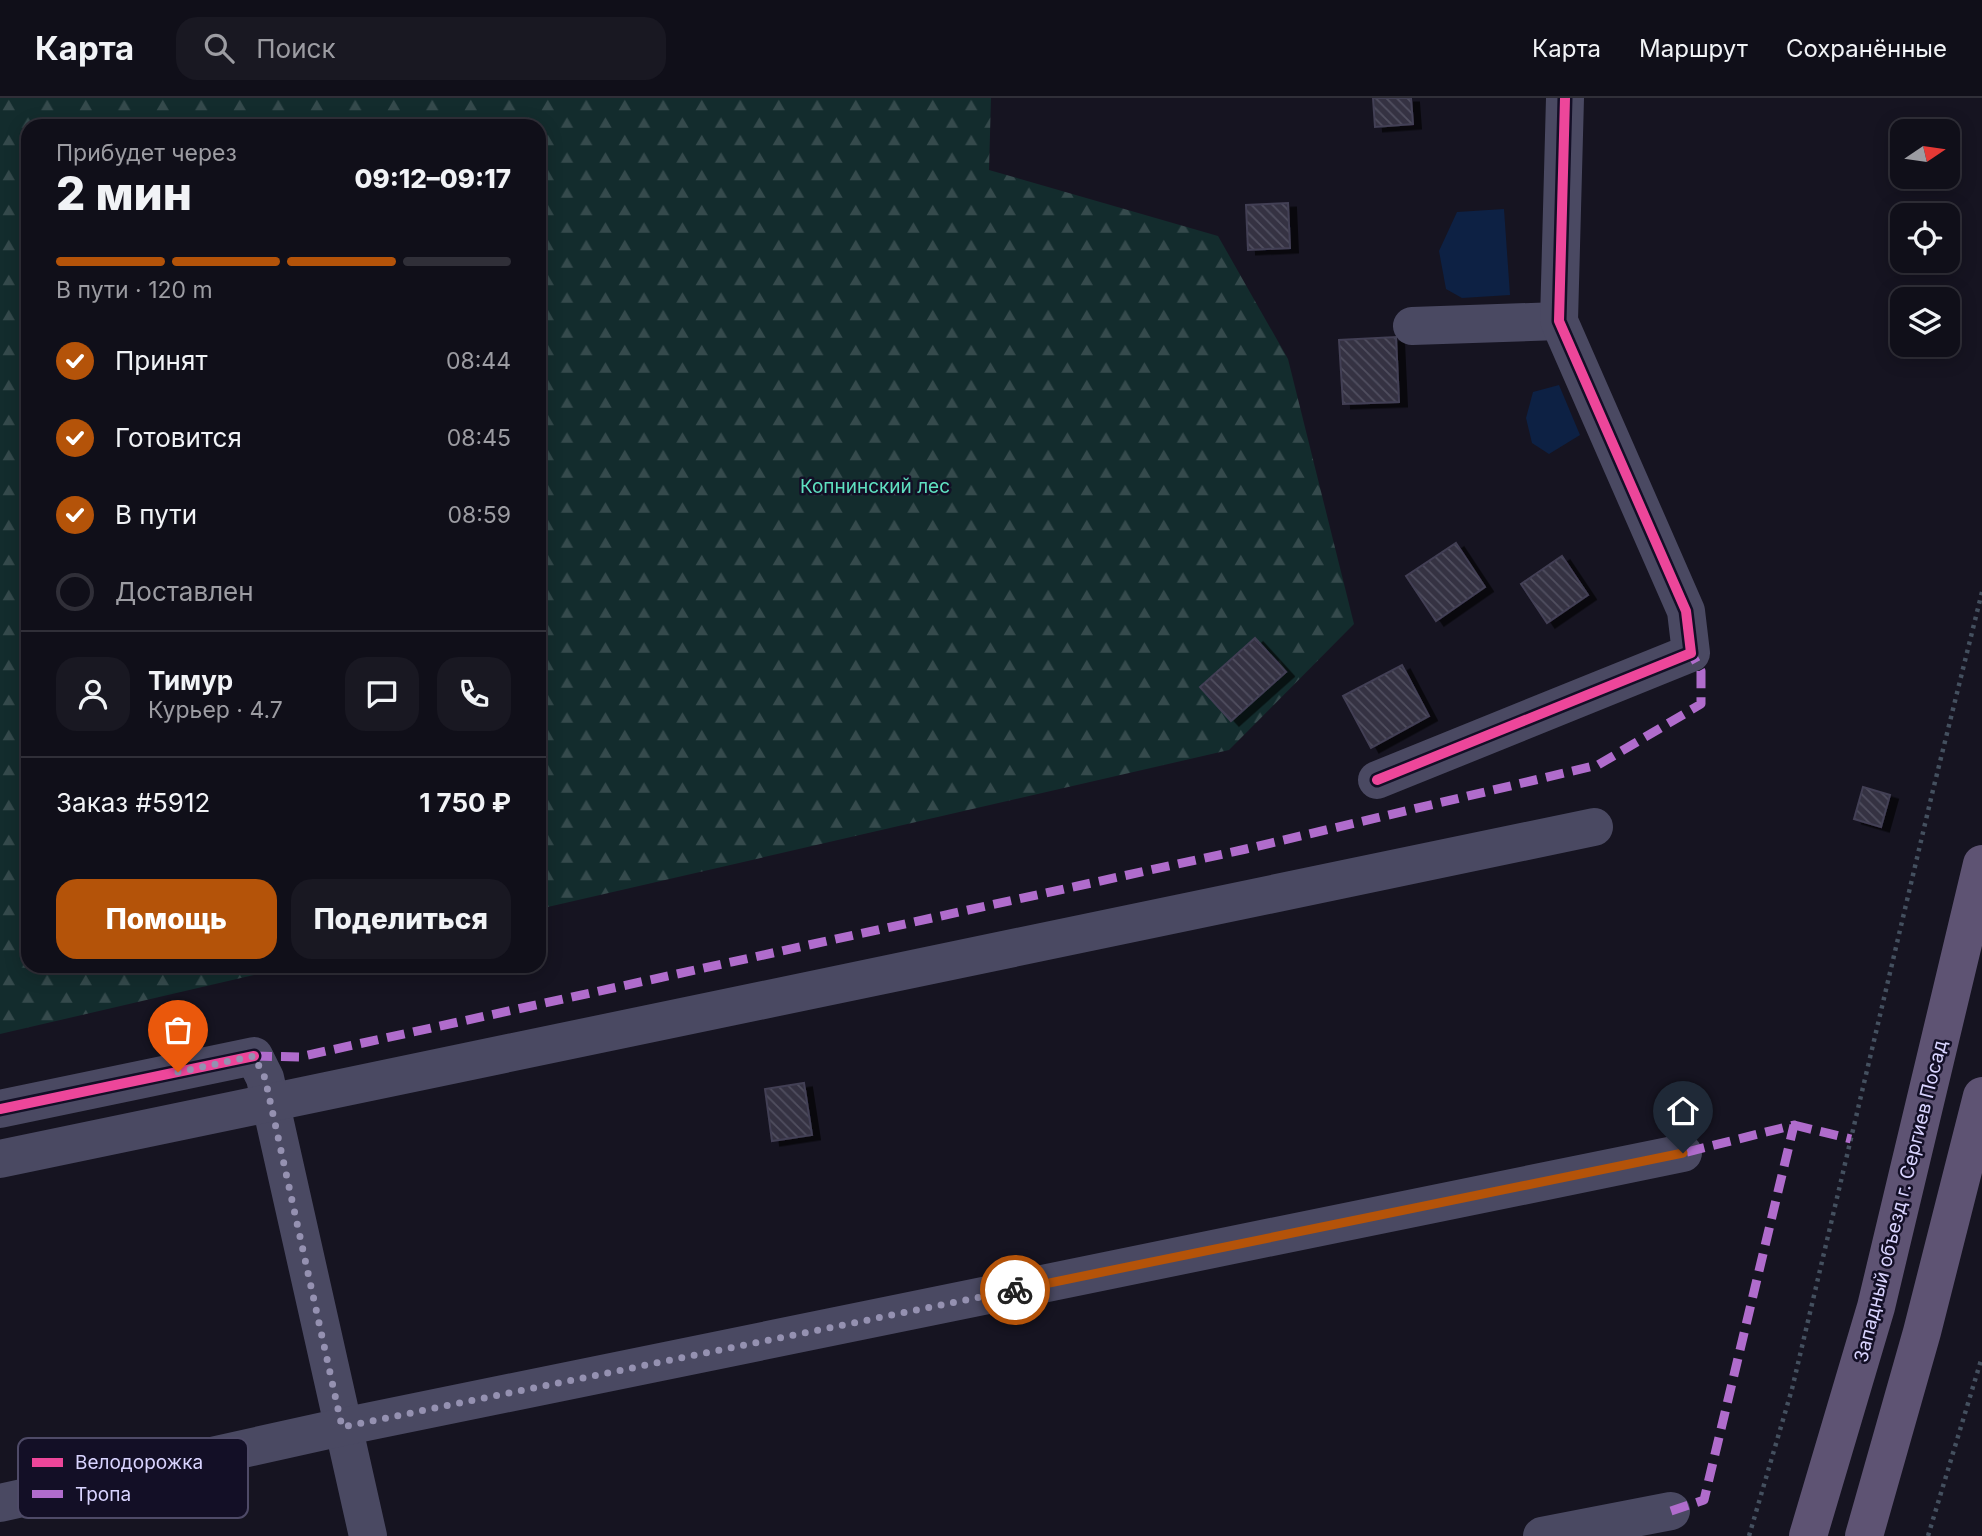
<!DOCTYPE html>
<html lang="ru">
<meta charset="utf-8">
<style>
:root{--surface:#100f19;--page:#191822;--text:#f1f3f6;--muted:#9c9ca2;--line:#302f38;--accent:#b45309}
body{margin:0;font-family:Inter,sans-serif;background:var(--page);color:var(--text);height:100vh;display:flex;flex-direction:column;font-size:26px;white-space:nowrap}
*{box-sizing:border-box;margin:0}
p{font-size:23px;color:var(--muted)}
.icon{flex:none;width:38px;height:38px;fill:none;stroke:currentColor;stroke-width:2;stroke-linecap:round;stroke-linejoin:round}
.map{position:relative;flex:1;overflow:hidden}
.sheet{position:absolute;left:21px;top:21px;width:525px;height:854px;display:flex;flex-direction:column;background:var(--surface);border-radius:21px;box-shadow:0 4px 18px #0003,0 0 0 2px var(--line)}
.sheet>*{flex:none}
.needle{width:46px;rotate:77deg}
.fabs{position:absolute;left:1890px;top:21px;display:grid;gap:14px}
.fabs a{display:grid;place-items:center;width:70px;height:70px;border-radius:14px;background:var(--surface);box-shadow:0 4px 18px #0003,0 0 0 2px var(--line);font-size:35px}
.pin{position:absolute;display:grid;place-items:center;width:60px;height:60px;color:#fff;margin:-72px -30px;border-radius:50% 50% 50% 0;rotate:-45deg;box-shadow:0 0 7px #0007}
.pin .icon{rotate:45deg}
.courier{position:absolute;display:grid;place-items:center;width:70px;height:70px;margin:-35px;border:5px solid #b45309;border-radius:50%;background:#fff;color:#222;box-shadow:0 2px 9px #0007}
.head em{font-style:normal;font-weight:800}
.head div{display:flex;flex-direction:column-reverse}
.head{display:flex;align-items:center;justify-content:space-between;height:119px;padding:0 35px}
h1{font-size:46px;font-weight:800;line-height:52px}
.bar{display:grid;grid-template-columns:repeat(4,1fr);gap:10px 7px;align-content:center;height:84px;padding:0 35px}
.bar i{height:9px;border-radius:5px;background:var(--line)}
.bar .on{background:var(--accent)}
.bar p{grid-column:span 4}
.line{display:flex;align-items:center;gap:18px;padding:0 35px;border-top:2px solid var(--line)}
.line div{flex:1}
.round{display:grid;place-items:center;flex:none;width:74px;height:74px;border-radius:21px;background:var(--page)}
ol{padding:0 35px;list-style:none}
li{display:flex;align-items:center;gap:21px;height:77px}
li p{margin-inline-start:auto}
li .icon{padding:7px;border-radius:50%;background:var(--accent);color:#fff;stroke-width:4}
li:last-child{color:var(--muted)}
li i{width:38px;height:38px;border:4px solid var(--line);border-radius:50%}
.primary-button{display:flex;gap:14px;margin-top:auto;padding:14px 35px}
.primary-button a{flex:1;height:80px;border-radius:21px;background:var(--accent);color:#fff;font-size:28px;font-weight:800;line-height:80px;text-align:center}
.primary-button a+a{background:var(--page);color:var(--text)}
header{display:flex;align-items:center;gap:42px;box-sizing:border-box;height:98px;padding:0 35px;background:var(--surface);border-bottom:2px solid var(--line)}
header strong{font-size:33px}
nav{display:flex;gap:38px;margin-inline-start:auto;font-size:24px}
.search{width:490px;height:63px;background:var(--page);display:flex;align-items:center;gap:18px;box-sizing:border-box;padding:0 24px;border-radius:21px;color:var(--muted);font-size:26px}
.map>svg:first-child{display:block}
.forest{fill:url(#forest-firs)}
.water{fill:#0d2144}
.building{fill:url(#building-back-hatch);stroke:#433f54;stroke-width:2;filter:url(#shadow)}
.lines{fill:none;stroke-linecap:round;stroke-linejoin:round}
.path{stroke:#44505f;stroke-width:4.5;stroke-dasharray:3.5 5;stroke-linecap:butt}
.minor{stroke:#4a4962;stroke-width:38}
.major{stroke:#5e5373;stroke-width:38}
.quiet{stroke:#b06ccc;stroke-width:9;stroke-dasharray:18 9;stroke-linecap:butt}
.cycleway-casing{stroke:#130f26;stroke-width:15}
.cycleway{stroke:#ed469a;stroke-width:10}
.done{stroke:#9591b1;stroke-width:7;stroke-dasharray:0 12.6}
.route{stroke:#b45309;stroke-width:9}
.labels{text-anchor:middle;stroke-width:5;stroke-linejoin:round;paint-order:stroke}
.park-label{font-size:19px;fill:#5fe0c0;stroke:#130f26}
.street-label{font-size:19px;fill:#d9d4ff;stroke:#130f26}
.key{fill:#130f26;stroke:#4e4a67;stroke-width:2}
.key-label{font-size:19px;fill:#d9d4ff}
</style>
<header>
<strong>Карта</strong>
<div class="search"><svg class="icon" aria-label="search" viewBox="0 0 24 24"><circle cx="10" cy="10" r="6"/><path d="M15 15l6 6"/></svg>Поиск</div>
<nav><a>Карта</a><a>Маршрут</a><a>Сохранённые</a></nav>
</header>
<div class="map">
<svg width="1982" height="1438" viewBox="0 0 1982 1438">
<defs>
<pattern id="forest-firs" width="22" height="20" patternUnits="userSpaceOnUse" patternTransform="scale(1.75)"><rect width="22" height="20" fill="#132c2d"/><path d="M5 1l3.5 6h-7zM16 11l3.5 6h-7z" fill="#354a4c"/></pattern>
<pattern id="building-back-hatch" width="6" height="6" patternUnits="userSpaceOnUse" patternTransform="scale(1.75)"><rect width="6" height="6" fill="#343243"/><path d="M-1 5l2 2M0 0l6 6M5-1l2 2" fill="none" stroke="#514f5f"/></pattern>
<filter id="shadow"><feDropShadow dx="8" dy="4.5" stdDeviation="0" flood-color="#0009"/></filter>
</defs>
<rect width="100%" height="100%" fill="#161421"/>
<path class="forest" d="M0,0H991L989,72L1218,138L1288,261L1354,526L1229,652L539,811V28H28V868H293L0,936Z"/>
<g class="water">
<path d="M1504,111L1510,197L1462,200L1446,191L1439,153L1457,114Z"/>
<path d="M1559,287L1580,337L1549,356L1532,345L1526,320L1533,294Z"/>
</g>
<g class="building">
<path d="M1373,0H1411L1413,26L1375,29Z"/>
<path d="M1288,105L1290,150L1248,152L1246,107Z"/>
<path d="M1396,239L1399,304L1343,306L1339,242Z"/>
<path d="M1456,445L1485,489L1436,523L1406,478Z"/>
<path d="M1562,458L1588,497L1547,525L1521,486Z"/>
<path d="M1255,540L1286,574L1231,623L1200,589Z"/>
<path d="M1402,567L1429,618L1371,650L1343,598Z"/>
<path d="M1863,689L1890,697L1881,729L1854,721Z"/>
<path d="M804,985L812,1037L772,1043L765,991Z"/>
</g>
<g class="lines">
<g class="path">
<path d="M1749,1438L1792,1291L1933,692L1982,494"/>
<path d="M1928,1438L1982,1259"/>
</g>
<g class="minor">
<path d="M1412,228L1559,223"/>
<path d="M1377,682L1691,555L1686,513L1559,223L1565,0"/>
<path d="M0,1011L254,958L265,980L368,1438"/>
<path d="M0,1061L1594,729"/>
<path d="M0,1405L342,1329L1683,1055"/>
<path d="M1542,1438L1671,1413"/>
</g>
<g class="major">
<path d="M1808,1438L1876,1209L1982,766"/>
<path d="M1864,1438L1922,1234L1982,998"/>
</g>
<g class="quiet">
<path d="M254,958L299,959L1246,751L1598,667L1701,606V573L1691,555"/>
<path d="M1794,1027L1851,1041"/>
<path d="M1671,1413L1704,1402L1794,1027L1683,1055"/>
</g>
<defs>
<g id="cycleway">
<path d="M1377,682L1691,555L1686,513L1559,223L1565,0"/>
<path d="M0,1011L254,958"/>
</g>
</defs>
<use href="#cycleway" class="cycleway-casing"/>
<use href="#cycleway" class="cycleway"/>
</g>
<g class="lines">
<path class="done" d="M178,974L254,958L265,980L342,1329L1015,1192"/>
<path class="route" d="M1015,1192L1683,1055"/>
</g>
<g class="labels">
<g class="park-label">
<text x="875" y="395">Копнинский лес</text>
</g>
<g class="street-label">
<text transform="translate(1900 1103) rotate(-76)" y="7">Западный объезд г. Сергиев Посад</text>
</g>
</g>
<rect x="18" y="1340" width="230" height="80" rx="10" class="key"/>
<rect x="32" y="1360" width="31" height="9" fill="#ed469a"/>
<rect x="32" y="1392" width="31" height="8" fill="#b06ccc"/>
<g class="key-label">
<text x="75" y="1371">Велодорожка</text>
<text x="75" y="1403">Тропа</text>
</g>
</svg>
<div class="fabs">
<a><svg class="needle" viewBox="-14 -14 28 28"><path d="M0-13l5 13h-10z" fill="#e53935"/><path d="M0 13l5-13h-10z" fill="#9c9ca2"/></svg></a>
<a><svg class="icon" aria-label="locate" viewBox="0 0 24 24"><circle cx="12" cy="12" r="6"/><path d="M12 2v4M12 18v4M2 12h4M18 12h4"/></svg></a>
<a><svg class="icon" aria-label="layers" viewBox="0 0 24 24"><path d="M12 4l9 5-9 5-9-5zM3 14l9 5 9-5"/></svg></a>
</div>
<div class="pin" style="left:178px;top:974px;background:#ea580c"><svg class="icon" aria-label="bag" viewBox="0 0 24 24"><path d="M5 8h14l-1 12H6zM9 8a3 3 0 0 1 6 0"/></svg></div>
<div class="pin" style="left:1683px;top:1055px;background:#1f2937"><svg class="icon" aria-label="home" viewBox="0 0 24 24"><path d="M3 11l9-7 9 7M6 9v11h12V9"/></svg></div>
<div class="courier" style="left:1015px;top:1192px"><svg class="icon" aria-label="bike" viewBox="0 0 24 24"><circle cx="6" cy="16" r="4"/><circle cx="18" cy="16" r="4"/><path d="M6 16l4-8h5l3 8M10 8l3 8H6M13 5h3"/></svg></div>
<section class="sheet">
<div class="head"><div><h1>2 мин</h1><p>Прибудет через</p></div><em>09:12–09:17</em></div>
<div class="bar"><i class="on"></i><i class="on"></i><i class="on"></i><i></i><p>В пути · 120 m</p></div>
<ol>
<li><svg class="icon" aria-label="check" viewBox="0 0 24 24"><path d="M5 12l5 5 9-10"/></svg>Принят<p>08:44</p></li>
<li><svg class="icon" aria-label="check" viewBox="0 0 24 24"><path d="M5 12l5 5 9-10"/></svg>Готовится<p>08:45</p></li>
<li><svg class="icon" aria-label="check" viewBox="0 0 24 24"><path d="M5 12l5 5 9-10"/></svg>В пути<p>08:59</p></li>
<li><i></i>Доставлен</li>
</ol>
<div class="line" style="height:126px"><a class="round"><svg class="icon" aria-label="person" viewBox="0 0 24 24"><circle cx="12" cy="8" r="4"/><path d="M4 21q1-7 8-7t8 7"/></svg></a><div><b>Тимур</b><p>Курьер · 4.7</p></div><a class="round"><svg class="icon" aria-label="chat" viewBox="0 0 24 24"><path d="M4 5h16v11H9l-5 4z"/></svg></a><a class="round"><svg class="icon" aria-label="phone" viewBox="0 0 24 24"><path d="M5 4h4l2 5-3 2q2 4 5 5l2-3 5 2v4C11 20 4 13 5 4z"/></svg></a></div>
<div class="line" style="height:91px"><div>Заказ #5912</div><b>1 750 ₽</b></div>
<div class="primary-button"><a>Помощь</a><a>Поделиться</a></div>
</section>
</div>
